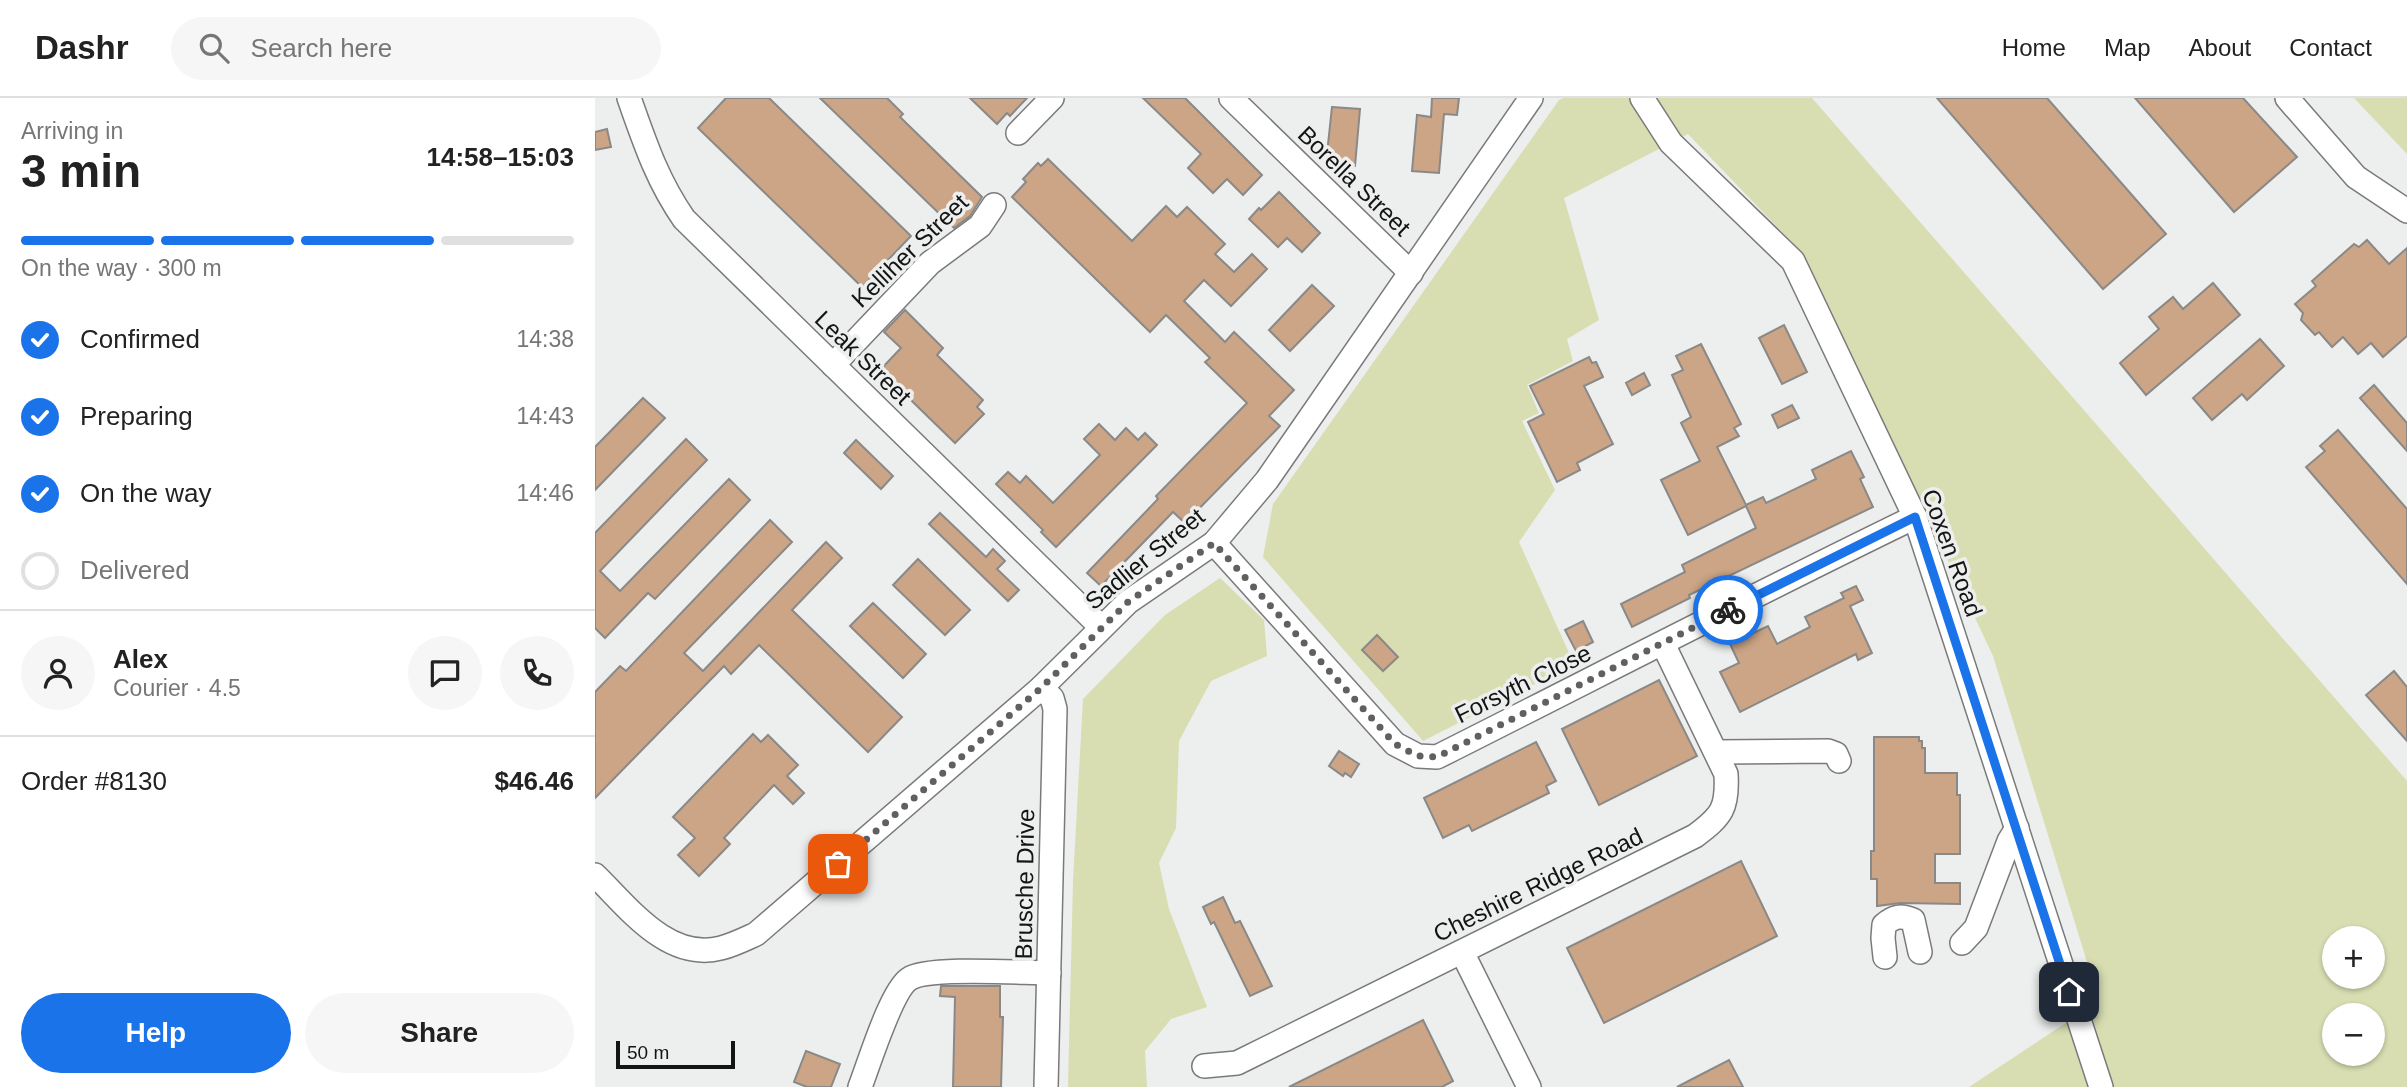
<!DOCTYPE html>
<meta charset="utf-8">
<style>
:root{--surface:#fff;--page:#f6f6f6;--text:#222;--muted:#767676;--line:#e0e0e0;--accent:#1a73e8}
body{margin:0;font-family:Arial,sans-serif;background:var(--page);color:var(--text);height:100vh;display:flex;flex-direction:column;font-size:26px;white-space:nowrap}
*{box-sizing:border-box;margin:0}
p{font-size:23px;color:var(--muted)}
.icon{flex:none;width:38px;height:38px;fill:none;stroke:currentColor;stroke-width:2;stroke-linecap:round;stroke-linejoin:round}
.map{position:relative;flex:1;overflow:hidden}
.details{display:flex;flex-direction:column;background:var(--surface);width:595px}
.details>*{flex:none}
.controls{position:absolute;left:1727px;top:828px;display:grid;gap:14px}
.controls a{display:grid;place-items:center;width:63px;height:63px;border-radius:50%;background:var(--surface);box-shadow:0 2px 5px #0004;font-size:35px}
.scale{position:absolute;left:21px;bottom:18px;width:119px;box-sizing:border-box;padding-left:7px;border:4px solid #141414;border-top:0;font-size:19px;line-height:24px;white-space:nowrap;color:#141414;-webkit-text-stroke:5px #edeeee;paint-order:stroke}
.pin{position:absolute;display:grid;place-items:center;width:60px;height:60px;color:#fff;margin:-30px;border-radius:14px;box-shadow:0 4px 10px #0006}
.courier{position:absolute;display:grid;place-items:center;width:70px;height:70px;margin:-35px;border:5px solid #1a73e8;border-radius:50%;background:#fff;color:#222;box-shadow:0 2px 9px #0007}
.headline em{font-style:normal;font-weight:700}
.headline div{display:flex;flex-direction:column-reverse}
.headline{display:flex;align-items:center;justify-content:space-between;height:119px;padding:0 21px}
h1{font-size:46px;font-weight:700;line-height:52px}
.bar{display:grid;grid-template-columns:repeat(4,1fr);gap:10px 7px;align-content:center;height:84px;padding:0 21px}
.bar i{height:9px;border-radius:5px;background:var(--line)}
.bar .active{background:var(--accent)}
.bar p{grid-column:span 4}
.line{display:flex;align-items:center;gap:18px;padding:0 21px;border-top:2px solid var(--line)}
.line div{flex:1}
.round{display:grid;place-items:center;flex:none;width:74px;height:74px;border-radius:37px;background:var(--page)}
ol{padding:0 21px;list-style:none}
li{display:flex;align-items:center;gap:21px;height:77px}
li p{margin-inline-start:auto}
li .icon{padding:7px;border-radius:50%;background:var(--accent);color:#fff;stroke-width:4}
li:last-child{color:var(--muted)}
li i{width:38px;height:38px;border:4px solid var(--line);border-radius:50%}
.action{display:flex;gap:14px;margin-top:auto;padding:14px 21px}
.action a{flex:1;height:80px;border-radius:42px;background:var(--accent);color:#fff;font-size:28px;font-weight:700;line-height:80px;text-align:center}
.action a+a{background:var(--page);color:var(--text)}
header{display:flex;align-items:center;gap:42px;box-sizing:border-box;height:98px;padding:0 35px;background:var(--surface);border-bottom:2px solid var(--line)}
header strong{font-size:33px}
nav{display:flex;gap:38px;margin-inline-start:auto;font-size:24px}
.search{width:490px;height:63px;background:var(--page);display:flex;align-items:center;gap:18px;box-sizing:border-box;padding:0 24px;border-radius:38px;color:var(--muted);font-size:26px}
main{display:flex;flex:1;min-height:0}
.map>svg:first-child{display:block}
.green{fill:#d8deb2;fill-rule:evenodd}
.building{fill:#cba585;stroke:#8a8988;stroke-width:2}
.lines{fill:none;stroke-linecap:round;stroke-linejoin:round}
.minor-casing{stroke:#7a7a7b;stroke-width:26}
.minor{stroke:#fff;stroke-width:23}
.done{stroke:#606060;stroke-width:7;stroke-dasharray:0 12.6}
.route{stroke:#1a73e8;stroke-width:9}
.labels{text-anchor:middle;stroke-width:7;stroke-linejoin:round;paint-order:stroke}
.street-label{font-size:24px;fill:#141414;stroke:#edeeee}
</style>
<header>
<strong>Dashr</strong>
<div class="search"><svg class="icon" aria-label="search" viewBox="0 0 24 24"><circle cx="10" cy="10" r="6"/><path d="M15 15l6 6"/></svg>Search here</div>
<nav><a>Home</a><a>Map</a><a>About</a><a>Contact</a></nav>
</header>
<main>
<section class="details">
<div class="headline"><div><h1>3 min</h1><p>Arriving in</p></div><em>14:58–15:03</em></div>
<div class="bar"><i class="active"></i><i class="active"></i><i class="active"></i><i></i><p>On the way · 300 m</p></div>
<ol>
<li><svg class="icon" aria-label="check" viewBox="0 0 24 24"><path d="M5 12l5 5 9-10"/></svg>Confirmed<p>14:38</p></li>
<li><svg class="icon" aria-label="check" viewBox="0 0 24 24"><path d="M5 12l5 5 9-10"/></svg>Preparing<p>14:43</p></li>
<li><svg class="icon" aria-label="check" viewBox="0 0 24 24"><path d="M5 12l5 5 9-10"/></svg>On the way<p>14:46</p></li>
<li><i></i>Delivered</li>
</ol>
<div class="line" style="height:126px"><a class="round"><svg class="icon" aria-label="person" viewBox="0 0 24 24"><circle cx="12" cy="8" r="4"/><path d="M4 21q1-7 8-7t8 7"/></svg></a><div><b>Alex</b><p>Courier · 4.5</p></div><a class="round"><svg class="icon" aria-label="chat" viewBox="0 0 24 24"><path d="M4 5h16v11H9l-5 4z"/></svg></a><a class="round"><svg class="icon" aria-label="phone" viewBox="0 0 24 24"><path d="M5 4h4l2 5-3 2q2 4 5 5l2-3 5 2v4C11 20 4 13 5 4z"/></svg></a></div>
<div class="line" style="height:91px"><div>Order #8130</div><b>$46.46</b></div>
<div class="action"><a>Help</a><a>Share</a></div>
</section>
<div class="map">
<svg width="1812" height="989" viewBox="0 0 1812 989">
<rect width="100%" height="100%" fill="#edeeee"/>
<g class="green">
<path d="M968,0H1217L1812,683V989H1374L1504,903L1398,558L1208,156L1093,36L969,100L1004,222L972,241L978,263L932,287L944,315L927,323L960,392L924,444L979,566L828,643L668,459L678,406L964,2ZM1740,840H1778V878H1740ZM1740,917H1778V956H1740Z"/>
<path d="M1759,0H1812V56Z"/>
<path d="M625,480L669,522L672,558L616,583L584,643L581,730L564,765L574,811L612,909L576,921L550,953L552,989H473L478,783L488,601L570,517Z"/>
</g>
<g class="building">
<path d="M131,0H174L316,138L267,189L103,30Z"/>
<path d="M225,0H292L308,16L305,19L387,99L375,118L359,130Z"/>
<path d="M375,0H432L415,18L412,15L402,26Z"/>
<path d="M548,0H590L667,77L648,97L632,81L618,95L593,70L606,56Z"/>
<path d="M837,0H864L862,17L849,16L844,75L817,73L822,17L836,19Z"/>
<path d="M1342,0H1452L1571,136L1508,191Z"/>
<path d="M1540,0H1648L1702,59L1639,114Z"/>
<path d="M737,9L765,11L760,68L731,65Z"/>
<path d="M12,31L16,49L0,52V34Z"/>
<path d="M453,61L537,143L571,108L582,119L592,109L630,146L620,156L639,174L657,156L672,171L636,208L609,182L589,203L630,244L639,234L699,292L674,318L685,328L590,425L578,414L506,488L492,475L563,401L561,398L652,305L610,264L615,260L571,217L555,234L417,99L431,84L428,81L443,65L446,68Z"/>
<path d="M684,94L725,135L707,154L692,140L683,149L654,121L664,110L666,112Z"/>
<path d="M1772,142L1794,166L1812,150V238L1788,259L1776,245L1763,256L1748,239L1737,249L1724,234L1720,237L1706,222L1708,215L1700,206L1721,188L1717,183L1759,146L1764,149Z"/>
<path d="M1618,185L1645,217L1551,297L1525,265L1564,231L1554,219L1578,199L1588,211Z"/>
<path d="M717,187L739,208L695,253L674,232Z"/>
<path d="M310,212L348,250L342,257L388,302L382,309L389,316L360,345L285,272L306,250L289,234Z"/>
<path d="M1189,227L1212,274L1187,286L1164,240Z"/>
<path d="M1665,241L1689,268L1652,302L1647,296L1617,322L1598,300Z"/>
<path d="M1106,246L1146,326L1139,330L1144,338L1122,349L1151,407L1168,399L1171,405L1221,381L1217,372L1256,353L1269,379L1265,381L1278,409L1094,497L1095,500L1037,529L1026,506L1090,474L1087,467L1161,430L1151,408L1093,437L1066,382L1105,363L1086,325L1096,319L1077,277L1088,272L1081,258Z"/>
<path d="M994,259L997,265L1001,264L1008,279L989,288L1018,346L982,365L985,372L962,384L933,324L949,316L935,288Z"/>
<path d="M1049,275L1055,287L1037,297L1031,285Z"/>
<path d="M1779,287L1812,325V353L1765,300Z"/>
<path d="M48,300L70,320L0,392V349Z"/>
<path d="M1197,307L1204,320L1183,330L1177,317Z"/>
<path d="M504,326L520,342L531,330L543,342L550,335L562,347L461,449L446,434L448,432L401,386L413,374L425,385L431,378L458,405L505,357L489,341Z"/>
<path d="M1743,332L1812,411V486L1711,369L1730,353L1725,348Z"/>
<path d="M91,341L112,362L5,473L25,493L134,381L155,402L60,501L53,495L10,540L0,530V435Z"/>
<path d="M261,342L298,378L286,391L249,355Z"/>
<path d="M345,415L391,459L398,451L410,463L402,471L424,492L413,503L334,426Z"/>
<path d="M175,422L197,444L89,555L108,573L231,444L247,460L197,512L307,619L273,654L164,547L136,576L129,568L0,700V594L25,568L31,573Z"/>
<path d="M323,461L375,512L350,537L298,487Z"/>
<path d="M1261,488L1268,502L1255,508L1277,555L1263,562L1261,556L1145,614L1125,574L1144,565L1135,546L1173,528L1182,546L1215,529L1210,519L1249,500L1246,495Z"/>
<path d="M278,505L331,556L308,580L255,528Z"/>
<path d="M988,523L998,544L981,553L970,532Z"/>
<path d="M782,537L803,559L788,573L767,552Z"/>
<path d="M1799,573L1812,589V643L1771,597Z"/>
<path d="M1064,582L1102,658L1004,707L967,631Z"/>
<path d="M158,636L166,644L173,637L203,667L192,678L209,695L198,706L179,687L129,740L135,746L104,778L83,757L100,740L78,719Z"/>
<path d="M1279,639H1324V643H1327V650H1330V675H1362V697H1365V756H1340V785H1365V806L1305,805L1282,808V781H1276V753H1279Z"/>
<path d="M941,644L961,683L951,688L954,695L877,733L874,727L848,740L829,700Z"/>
<path d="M744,653L764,666L756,679L750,675L748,678L734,668Z"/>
<path d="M1146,763L1182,838L1009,925L972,850Z"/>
<path d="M628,799L640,825L645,823L677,888L655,898L619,824L616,826L608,809Z"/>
<path d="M346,888H405V919H408L406,989H358L360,899L345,898Z"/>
<path d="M828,922L858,983L847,989H694Z"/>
<path d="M211,953L245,966L236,989H212L199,984Z"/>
<path d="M1134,962L1148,989H1082L1109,975Z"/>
</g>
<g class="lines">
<defs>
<g id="minor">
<path d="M34,0C50,45 62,82 89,121L506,529"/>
<path d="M636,0L816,175"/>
<path d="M1047,0L1076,45L1198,163L1320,419L1506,989"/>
<path d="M1692,0L1761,79L1812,113"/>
<path d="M423,35L457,0"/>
<path d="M238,267L335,165L385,128L399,107"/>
<path d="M619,445L800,646L823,658L842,659C1001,579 1159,497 1320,419"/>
<path d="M446,590L457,600L460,611L451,989"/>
<path d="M1121,654L1233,653L1241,656L1244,663"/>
<path d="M0,777C33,809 73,864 126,850C138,847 150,841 161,836L446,590L533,504L619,445L672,382L936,0"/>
<path d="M1367,845L1381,830L1414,743L1422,730"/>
<path d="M867,854L934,989"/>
<path d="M1290,859L1288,840L1289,827C1299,818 1306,817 1318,822L1325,854"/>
<path d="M609,968L642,965L1100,738C1127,718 1133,710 1131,676L1068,546"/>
<path d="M265,989C274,966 296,893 314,881C333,868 427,875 454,875"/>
</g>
</defs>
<use href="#minor" class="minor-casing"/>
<use href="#minor" class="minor"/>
</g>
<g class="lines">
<path class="done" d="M243,766L446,590L533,504L619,445L800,646L823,658L842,659L1133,512"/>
<path class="route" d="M1133,512L1320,419L1474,894"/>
</g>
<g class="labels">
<g class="street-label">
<text transform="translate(759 83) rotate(44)" y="8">Borella Street</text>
<text transform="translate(315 153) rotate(-44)" y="8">Kelliher Street</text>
<text transform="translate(268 260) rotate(44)" y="8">Leak Street</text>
<text transform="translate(1357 455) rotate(70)" y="8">Coxen Road</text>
<text transform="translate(550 461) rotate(-39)" y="8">Sadlier Street</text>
<text transform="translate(928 586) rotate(-26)" y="8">Forsyth Close</text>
<text transform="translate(430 786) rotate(-89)" y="8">Brusche Drive</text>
<text transform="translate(943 787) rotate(-26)" y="8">Cheshire Ridge Road</text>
</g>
</g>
</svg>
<div class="controls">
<a>+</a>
<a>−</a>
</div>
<div class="scale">50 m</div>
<div class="pin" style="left:243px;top:766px;background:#ea580c"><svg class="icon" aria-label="bag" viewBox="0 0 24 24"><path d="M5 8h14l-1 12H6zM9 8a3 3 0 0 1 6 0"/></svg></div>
<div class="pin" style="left:1474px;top:894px;background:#1f2937"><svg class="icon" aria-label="home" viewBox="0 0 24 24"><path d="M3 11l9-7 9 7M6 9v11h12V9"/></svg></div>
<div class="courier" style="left:1133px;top:512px"><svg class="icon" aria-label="bike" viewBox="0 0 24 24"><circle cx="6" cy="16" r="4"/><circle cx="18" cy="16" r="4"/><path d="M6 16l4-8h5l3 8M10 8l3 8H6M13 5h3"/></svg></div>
</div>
</main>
